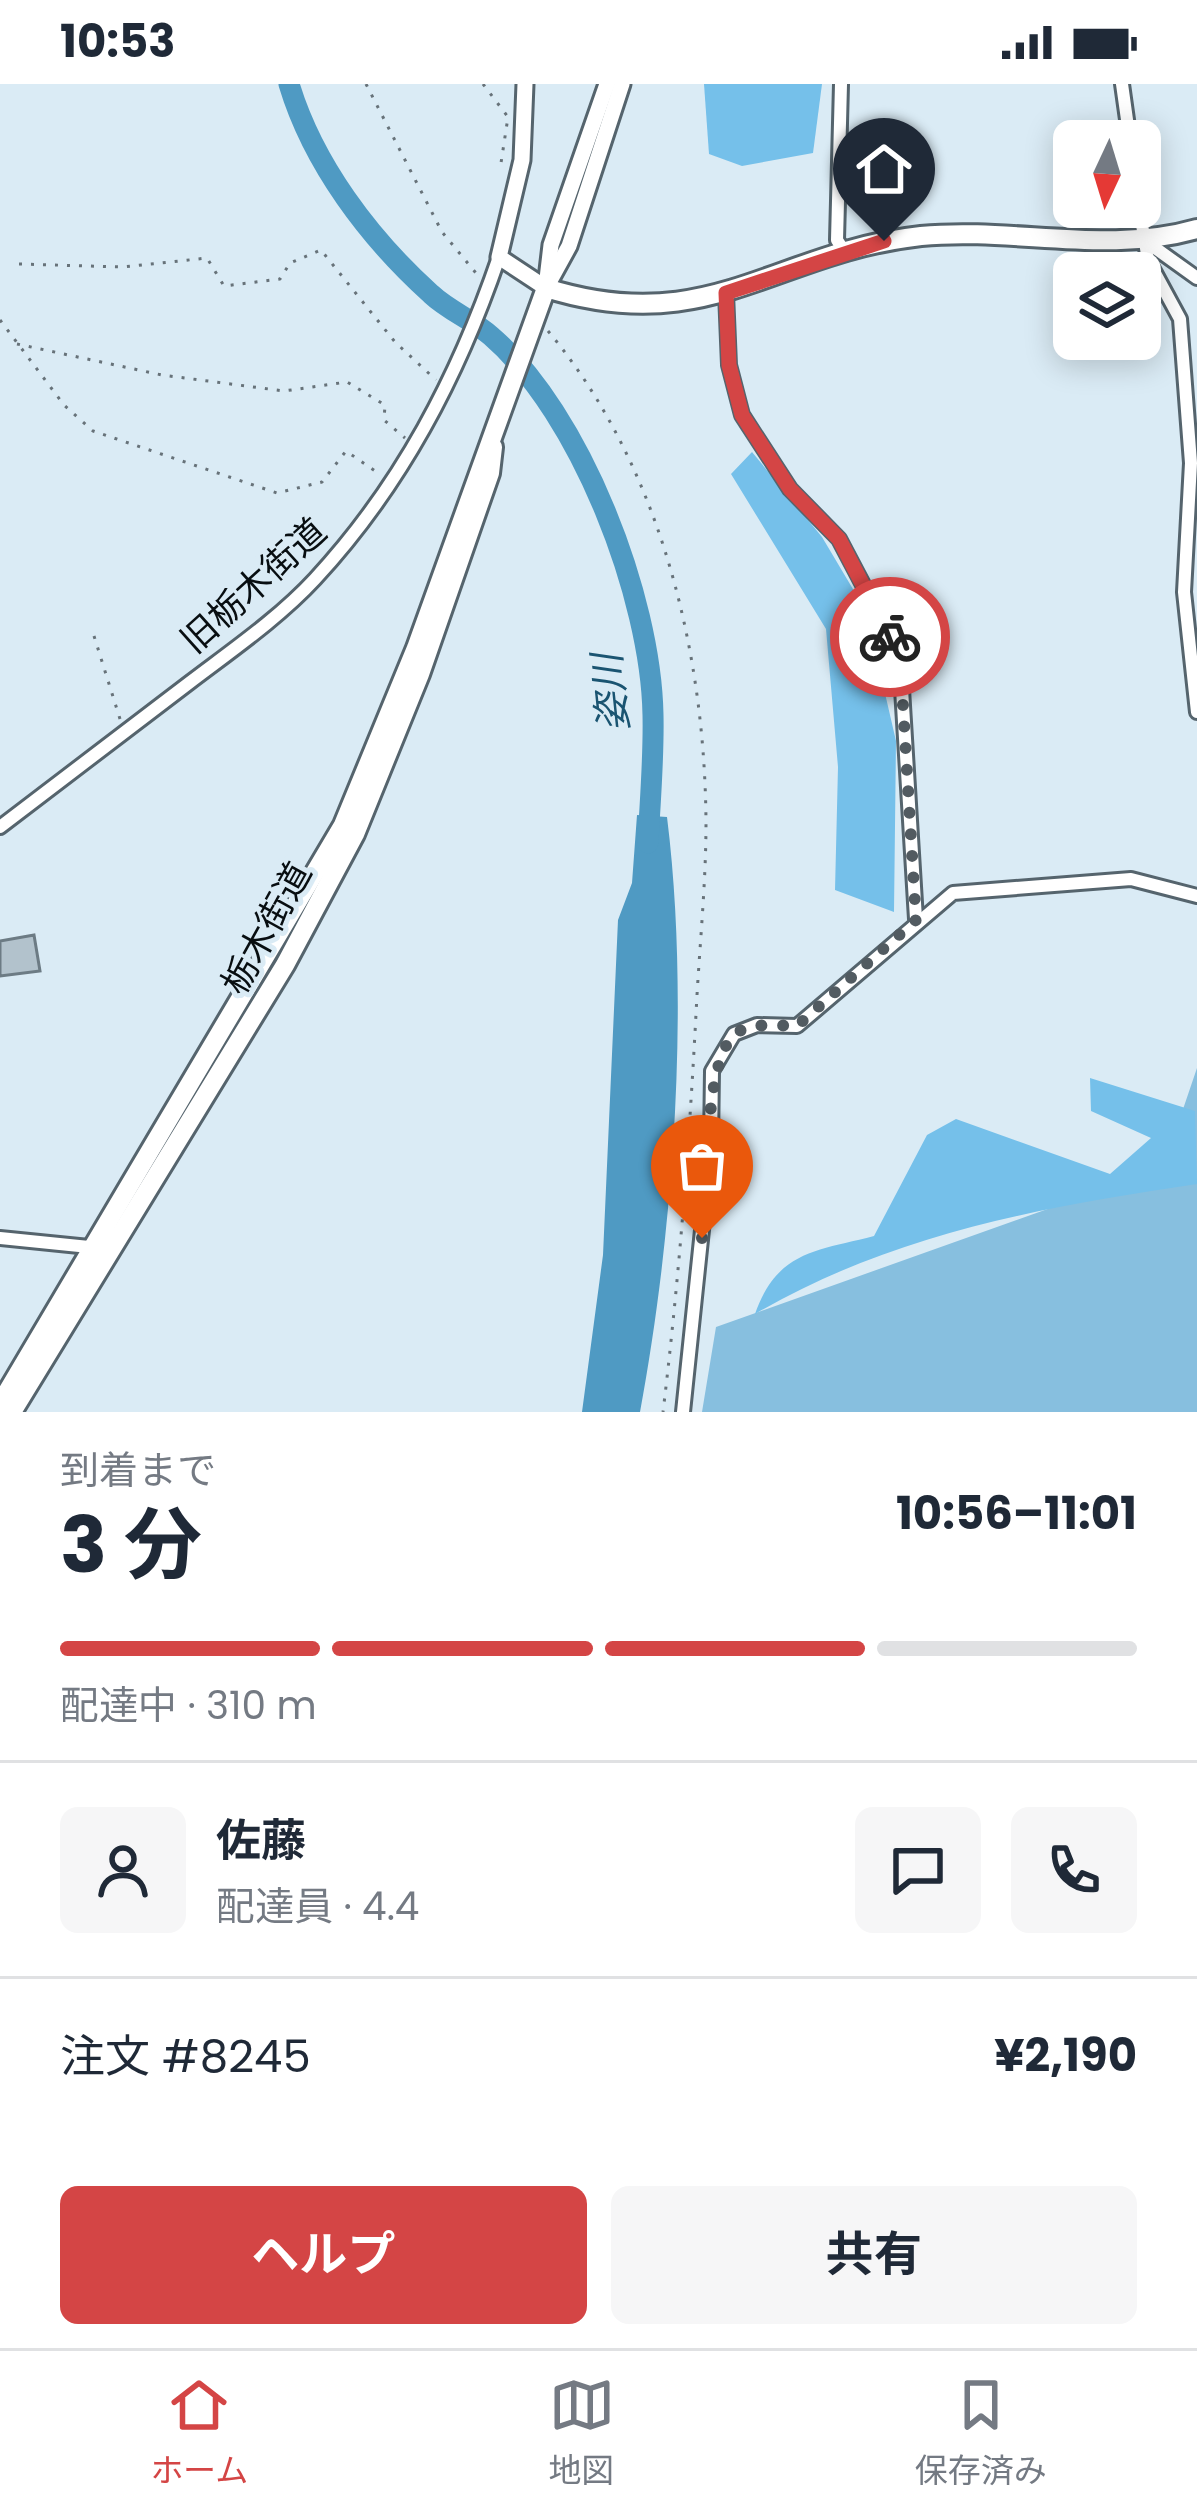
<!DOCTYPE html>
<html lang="ja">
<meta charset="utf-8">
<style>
:root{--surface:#fff;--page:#f6f6f7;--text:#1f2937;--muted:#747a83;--line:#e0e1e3;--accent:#d44545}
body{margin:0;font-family:Poppins,"Noto Sans JP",sans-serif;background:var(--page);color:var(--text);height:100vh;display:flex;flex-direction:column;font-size:45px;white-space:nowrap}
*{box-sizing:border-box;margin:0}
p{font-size:39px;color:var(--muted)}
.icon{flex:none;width:66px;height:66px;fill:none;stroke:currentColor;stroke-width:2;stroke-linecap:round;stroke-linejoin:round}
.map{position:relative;height:1328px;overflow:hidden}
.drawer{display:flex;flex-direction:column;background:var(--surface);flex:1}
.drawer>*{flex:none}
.needle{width:78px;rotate:184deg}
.fabs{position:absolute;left:1053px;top:36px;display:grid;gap:24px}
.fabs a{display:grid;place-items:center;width:108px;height:108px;border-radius:18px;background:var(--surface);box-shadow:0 6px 30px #0003;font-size:60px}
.pin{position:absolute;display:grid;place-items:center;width:102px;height:102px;color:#fff;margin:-123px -51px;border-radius:50% 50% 50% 0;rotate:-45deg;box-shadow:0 0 12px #0007}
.pin .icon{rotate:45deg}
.courier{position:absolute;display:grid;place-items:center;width:120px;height:120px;margin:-60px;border:9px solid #d44545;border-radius:50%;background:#fff;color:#222;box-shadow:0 3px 15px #0007}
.headline em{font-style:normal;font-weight:700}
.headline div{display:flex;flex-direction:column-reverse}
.headline{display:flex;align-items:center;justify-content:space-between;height:204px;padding:0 60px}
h1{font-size:78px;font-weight:700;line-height:90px}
.bar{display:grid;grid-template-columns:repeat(4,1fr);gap:18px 12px;align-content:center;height:144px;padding:0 60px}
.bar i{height:15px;border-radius:9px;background:var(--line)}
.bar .active{background:var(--accent)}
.bar p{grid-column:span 4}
.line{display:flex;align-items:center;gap:30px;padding:0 60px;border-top:3px solid var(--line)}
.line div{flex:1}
.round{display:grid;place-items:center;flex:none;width:126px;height:126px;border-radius:18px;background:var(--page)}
.cta{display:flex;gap:24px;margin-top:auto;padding:24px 60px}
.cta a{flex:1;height:138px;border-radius:18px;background:var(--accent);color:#fff;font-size:48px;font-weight:700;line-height:138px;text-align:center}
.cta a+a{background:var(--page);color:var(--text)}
.status{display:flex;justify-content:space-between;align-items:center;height:84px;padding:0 60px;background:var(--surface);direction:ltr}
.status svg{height:33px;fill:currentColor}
.tabs{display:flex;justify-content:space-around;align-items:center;height:168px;border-top:3px solid var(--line);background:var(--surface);font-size:33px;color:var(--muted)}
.tabs a{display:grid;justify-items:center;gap:6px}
.tabs .active{color:var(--accent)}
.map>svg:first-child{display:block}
.green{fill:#87bfdf}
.forest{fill:#75c0ea}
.water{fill:#4f9ac3}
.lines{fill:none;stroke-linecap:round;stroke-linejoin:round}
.river{stroke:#4f9ac3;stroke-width:21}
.building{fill:#b2c2cc;stroke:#6c7b84;stroke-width:3}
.minor-casing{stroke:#55646d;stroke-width:18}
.major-casing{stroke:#55646d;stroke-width:21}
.highway-casing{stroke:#55646d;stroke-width:24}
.path{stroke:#677279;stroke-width:3;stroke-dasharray:3 9;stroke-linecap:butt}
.minor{stroke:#fff;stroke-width:12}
.major{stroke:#fff;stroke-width:15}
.highway{stroke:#fff;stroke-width:18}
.done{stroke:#525b61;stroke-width:12;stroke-dasharray:0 21.6}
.route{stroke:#d44545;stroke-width:15}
.labels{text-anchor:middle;stroke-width:10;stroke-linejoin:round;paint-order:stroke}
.street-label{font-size:36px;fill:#080e11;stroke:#daebf5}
.water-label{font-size:39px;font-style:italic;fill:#1a5471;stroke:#daebf5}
</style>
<div class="status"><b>10:53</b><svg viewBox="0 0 49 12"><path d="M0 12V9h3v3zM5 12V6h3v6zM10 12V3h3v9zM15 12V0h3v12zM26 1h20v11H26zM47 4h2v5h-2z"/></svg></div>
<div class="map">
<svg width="1197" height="1328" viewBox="0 0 1197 1328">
<rect width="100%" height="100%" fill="#daebf5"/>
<path class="green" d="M1197,984V1328H702L716,1243L1163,1084Z"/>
<g class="forest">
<path d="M704,0H822L813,69L742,82L709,70Z"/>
<path d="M752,368L822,453L866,527L896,657L894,828L835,806L838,683L826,545L731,390Z"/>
<path d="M1090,994L1195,1027L1197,1100C1042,1123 892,1150 755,1230C777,1167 816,1167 874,1152L927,1051L956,1035L1110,1090L1151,1054L1091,1027Z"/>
</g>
<path class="water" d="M637,731L667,733C690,917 674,1145 640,1328H582L603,1171L618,836L632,799Z"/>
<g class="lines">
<path class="river" d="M289,0C313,80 369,154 431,210C449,227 473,236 491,252C581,330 651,513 653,631C654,674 650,717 648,759"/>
</g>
<path class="building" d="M34,851L40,887L0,892V857Z"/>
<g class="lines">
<defs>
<g id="minor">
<path d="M841,0L837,156L844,167"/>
<path d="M1122,0L1130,57"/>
<path d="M1139,123L1148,176L1180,235L1191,379L1184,508L1197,628"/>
<path d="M1144,156L1197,194"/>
<path d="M726,209L729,281L742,331L790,405L839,455L890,552L902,605L916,835"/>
<path d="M0,743C63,695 126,647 189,599C231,567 279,534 315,495C401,402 458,293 499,173"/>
<path d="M0,1154L99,1164"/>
<path d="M683,1328L711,1060L712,987L734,950L757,941L797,942L953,809L1131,795L1197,812"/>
</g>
<g id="major">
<path d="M525,0L522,76L499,173L546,204"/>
<path d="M547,195L551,161L607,0"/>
<path d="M546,204L569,162L622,0"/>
</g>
<g id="highway">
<path d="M0,1320L343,741L416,564L546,204C709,255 774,168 921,152C1013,143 1107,171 1197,145"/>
<path d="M12,1328L285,881L355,750L420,590L490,389L493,363"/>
</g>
</defs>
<use href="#minor" class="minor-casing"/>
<use href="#major" class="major-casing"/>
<use href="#highway" class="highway-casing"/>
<g class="path">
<path d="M366,0L442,148L480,194"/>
<path d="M483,0L508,33L501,79L507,82"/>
<path d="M19,180L123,183L207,174L224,202L280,195L290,179L321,166L395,258L436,296"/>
<path d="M0,236L64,321L93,347L277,409L322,398L346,367L381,391"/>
<path d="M548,247C660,381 705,567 706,739C706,802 699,867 696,930C689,1063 679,1195 663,1328"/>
<path d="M17,260L162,291L284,307L347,298L385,321L384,336L405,354"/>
<path d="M94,552L120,635"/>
</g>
<use href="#minor" class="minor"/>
<use href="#major" class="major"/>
<use href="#highway" class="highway"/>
</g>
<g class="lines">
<path class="done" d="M702,1154C707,1108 704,981 733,952C748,937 777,942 797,942L916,836L902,605L890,553"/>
<path class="route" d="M884,157L726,209L729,281L742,331L790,405L839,455L890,553"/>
</g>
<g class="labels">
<g class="street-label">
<text transform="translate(253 501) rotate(-42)" y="13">旧栃木街道</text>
<text transform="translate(266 844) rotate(-61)" y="13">栃木街道</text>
</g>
<g class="water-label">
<text transform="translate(610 609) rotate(-96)" y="14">姿川</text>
</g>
</g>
</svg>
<div class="fabs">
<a><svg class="needle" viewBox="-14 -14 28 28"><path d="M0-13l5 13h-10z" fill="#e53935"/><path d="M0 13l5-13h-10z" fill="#747a83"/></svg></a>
<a><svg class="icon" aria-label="layers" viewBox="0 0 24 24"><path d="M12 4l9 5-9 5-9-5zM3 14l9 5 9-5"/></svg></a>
</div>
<div class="pin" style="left:702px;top:1154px;background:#ea580c"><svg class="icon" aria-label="bag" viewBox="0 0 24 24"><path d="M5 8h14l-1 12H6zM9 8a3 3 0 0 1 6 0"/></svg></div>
<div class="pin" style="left:884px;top:157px;background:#1f2937"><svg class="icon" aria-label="home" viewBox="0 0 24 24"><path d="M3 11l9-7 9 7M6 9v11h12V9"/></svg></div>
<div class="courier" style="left:890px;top:553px"><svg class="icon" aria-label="bike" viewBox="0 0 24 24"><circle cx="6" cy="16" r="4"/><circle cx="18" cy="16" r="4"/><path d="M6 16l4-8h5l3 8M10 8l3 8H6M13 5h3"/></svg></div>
</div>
<section class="drawer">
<div class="headline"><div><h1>3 分</h1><p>到着まで</p></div><em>10:56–11:01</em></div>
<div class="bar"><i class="active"></i><i class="active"></i><i class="active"></i><i></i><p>配達中 · 310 m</p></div>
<div class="line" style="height:216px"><a class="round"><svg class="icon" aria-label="person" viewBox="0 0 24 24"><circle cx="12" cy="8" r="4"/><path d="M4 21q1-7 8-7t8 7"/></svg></a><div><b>佐藤</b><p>配達員 · 4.4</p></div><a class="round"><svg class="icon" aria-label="chat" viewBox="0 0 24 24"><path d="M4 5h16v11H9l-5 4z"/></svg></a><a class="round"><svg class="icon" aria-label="phone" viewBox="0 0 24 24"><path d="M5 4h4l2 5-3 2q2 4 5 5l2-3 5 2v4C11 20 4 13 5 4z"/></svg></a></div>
<div class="line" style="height:156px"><div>注文 #8245</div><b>¥2,190</b></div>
<div class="cta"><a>ヘルプ</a><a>共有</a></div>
</section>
<nav class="tabs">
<a class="active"><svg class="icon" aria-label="home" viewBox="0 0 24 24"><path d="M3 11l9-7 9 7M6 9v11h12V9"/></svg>ホーム</a>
<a><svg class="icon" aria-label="map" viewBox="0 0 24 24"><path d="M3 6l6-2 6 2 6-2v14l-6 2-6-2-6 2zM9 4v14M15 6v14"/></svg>地図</a>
<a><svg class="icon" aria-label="saved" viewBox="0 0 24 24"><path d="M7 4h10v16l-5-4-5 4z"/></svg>保存済み</a>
</nav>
